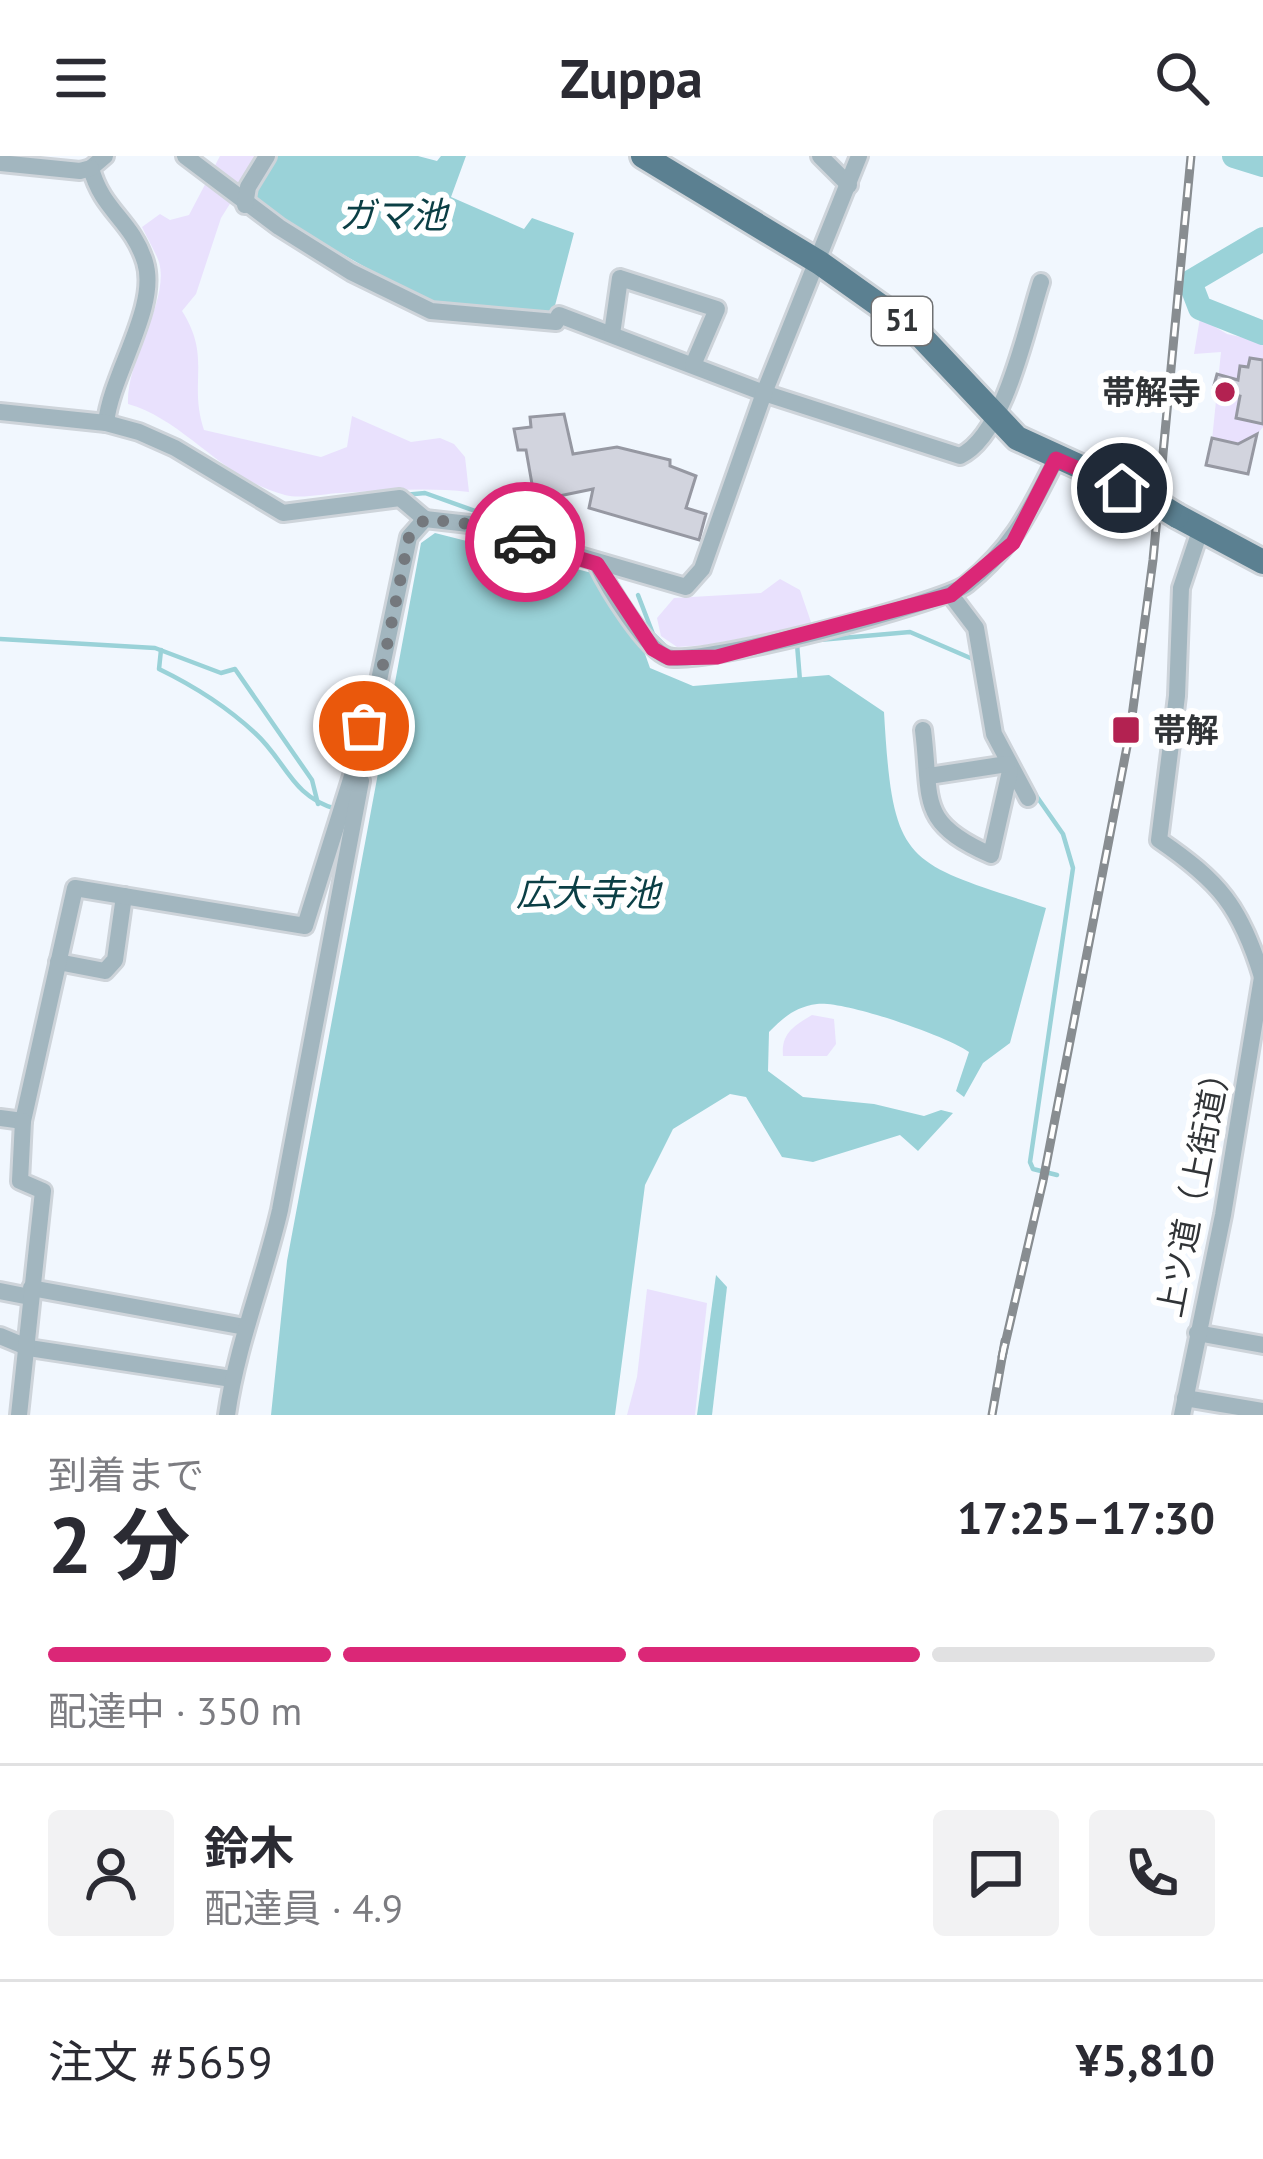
<!DOCTYPE html>
<html lang="ja">
<meta charset="utf-8">
<style>
:root{--surface:#fff;--page:#f2f2f3;--text:#2b2b33;--muted:#7c7c81;--line:#e1e1e2;--accent:#db2777}
body{margin:0;font-family:"PT Sans","Noto Sans JP",sans-serif;background:var(--page);color:var(--text);height:100vh;display:flex;flex-direction:column;font-size:45px;white-space:nowrap}
*{box-sizing:border-box;margin:0}
p{font-size:39px;color:var(--muted)}
.icon{flex:none;width:66px;height:66px;fill:none;stroke:currentColor;stroke-width:2;stroke-linecap:round;stroke-linejoin:round}
.map{position:relative;height:1259px;overflow:hidden}
.drawer{display:flex;flex-direction:column;background:var(--surface);flex:1}
.drawer>*{flex:none}
.pin{position:absolute;display:grid;place-items:center;width:102px;height:102px;color:#fff;margin:-51px;border:6px solid #fff;border-radius:50%;box-shadow:0 3px 12px #0007}
.courier{position:absolute;display:grid;place-items:center;width:120px;height:120px;margin:-60px;border:9px solid #db2777;border-radius:50%;background:#fff;color:#222;box-shadow:0 3px 15px #0007}
.overview em{font-style:normal;font-weight:700}
.overview div{display:flex;flex-direction:column-reverse}
.overview{display:flex;align-items:center;justify-content:space-between;height:204px;padding:0 48px}
h1{font-size:78px;font-weight:700;line-height:90px}
.bar{display:grid;grid-template-columns:repeat(4,1fr);gap:18px 12px;align-content:center;height:144px;padding:0 48px}
.bar i{height:15px;border-radius:9px;background:var(--line)}
.bar .current{background:var(--accent)}
.bar p{grid-column:span 4}
.line{display:flex;align-items:center;gap:30px;padding:0 48px;border-top:3px solid var(--line)}
.line div{flex:1}
.round{display:grid;place-items:center;flex:none;width:126px;height:126px;border-radius:12px;background:var(--page)}
header{display:flex;justify-content:space-between;align-items:center;height:156px;padding:0 48px;background:var(--surface);font-size:54px;font-weight:700}
.map>svg:first-child{display:block}
.green{fill:#e9e1fd}
.water{fill:#9ad2d8}
.lines{fill:none;stroke-linecap:round;stroke-linejoin:round}
.stream{stroke:#9ad2d8;stroke-width:4.5}
.river{stroke:#9ad2d8;stroke-width:24}
.building{fill:#d2d4de;stroke:#9698a2;stroke-width:3}
.street-casing{stroke:#ced4da;stroke-width:22}
.primary-casing{stroke:#ced4da;stroke-width:30}
.street{stroke:#a2b6bf;stroke-width:16}
.primary{stroke:#5b8091;stroke-width:24}
.rail-casing{stroke:#888d91;stroke-width:9}
.rail{stroke:#fff;stroke-width:4.5;stroke-dasharray:14;stroke-linecap:butt}
.primary-bridge-casing{stroke:#ced4da;stroke-width:30;stroke-linecap:butt}
.primary-bridge{stroke:#5b8091;stroke-width:24}
.done{stroke:#74787d;stroke-width:12;stroke-dasharray:0 21.6}
.route{stroke:#db2777;stroke-width:15}
.poi-dot{fill:#b32251;stroke:#fff;stroke-width:4.5}
.labels{text-anchor:middle;stroke-width:12;stroke-linejoin:round;paint-order:stroke}
.shield{fill:#fff;stroke:#6f7173;stroke-width:3}
.shield-label{font-size:30px;font-weight:bold;fill:#313437}
.poi-label{font-size:33px;font-weight:bold;fill:#313437;stroke:#fff;text-anchor:end}
.street-label{font-size:33px;fill:#313437;stroke:#fff}
.water-label{font-size:36px;font-style:italic;fill:#0b3f45;stroke:#fff}
</style>
<header><svg class="icon" aria-label="menu" viewBox="0 0 24 24"><path d="M4 6h16M4 12h16M4 18h16"/></svg>Zuppa<svg class="icon" aria-label="search" viewBox="0 0 24 24"><circle cx="10" cy="10" r="6"/><path d="M15 15l6 6"/></svg></header>
<div class="map">
<svg width="1263" height="1259" viewBox="0 0 1263 1259">
<rect width="100%" height="100%" fill="#f1f7fe"/>
<g class="green">
<path d="M220,0H260L221,62L196,138L182,155C212,202 188,226 204,274L321,301L347,291L352,260L411,286L440,282L454,288L465,301L469,336C425,331 383,335 340,337C323,338 301,343 285,339C222,323 185,264 128,248C126,203 170,145 159,106C155,95 147,82 142,71L160,58L170,64L189,59Z"/>
<path d="M1200,162L1227,178L1263,186V271L1247,291L1212,284L1221,196L1194,198Z"/>
<path d="M780,423L800,434L812,469L706,489L677,491L661,480L657,462L674,442L761,437Z"/>
<path d="M812,859L834,863L836,888L827,900H783C781,877 794,870 812,859Z"/>
<path d="M647,1133L707,1147L695,1259H627L637,1221Z"/>
</g>
<g class="water">
<path d="M278,0H418L437,5L441,0H466L451,41L524,73L532,62L574,77L552,161L432,149L261,52L255,36Z"/>
<path d="M435,377L592,417L639,481L650,512L693,530L829,519L884,556C893,712 904,705 1046,752L1010,887L983,907L964,941L956,935L969,896C947,880 843,844 817,848C795,851 784,861 769,876L768,915L803,941L874,948L924,960L941,954L953,957L918,995L900,979L813,1006L782,1001L746,941L730,938L673,973L645,1029L615,1259H271L287,1105L421,387Z"/>
<path d="M716,1119L727,1131L712,1259H697Z"/>
</g>
<g class="lines">
<g class="stream">
<path d="M404,339L425,337L570,389"/>
<path d="M638,439L653,478L668,493"/>
<path d="M0,483L155,492L221,517L235,513L312,624L318,648"/>
<path d="M819,484L910,476L975,504"/>
<path d="M797,488L800,525"/>
<path d="M161,494L159,513C194,530 226,550 255,577C286,605 291,640 336,653"/>
<path d="M1035,638L1063,678L1073,712L1030,1006L1033,1013L1057,1019"/>
</g>
<g class="river">
<path d="M1234,0L1263,9"/>
<path d="M1263,83L1190,126L1200,152L1263,177"/>
</g>
</g>
<g class="building">
<path d="M1250,202L1263,204V268L1236,262L1240,240L1213,233L1217,218L1238,224L1240,210L1248,211Z"/>
<path d="M564,258L573,298L617,291L670,304V310L696,320L686,352L706,358L699,384L589,352L593,333L535,345L526,294H518L514,273L531,271L530,261Z"/>
<path d="M1257,278L1248,318L1206,309L1212,282L1238,288Z"/>
</g>
<g class="lines">
<defs>
<g id="street">
<path d="M105,0L91,12C102,55 132,64 145,106C159,151 111,218 106,267"/>
<path d="M185,0L279,71L351,116L431,155L556,166L559,159L764,237L960,300C1005,279 1026,172 1041,126"/>
<path d="M820,0L849,29"/>
<path d="M0,7L80,15L91,12"/>
<path d="M245,49L248,31L267,0"/>
<path d="M612,178L620,122L717,153L693,209"/>
<path d="M0,256L106,267L139,276L175,292L283,357L400,342L425,363"/>
<path d="M1200,375L1181,432L1177,540L1159,684C1219,725 1241,751 1262,821"/>
<path d="M597,408C608,431 646,494 668,501C697,511 944,447 967,428C1014,390 1029,356 1056,303"/>
<path d="M951,439L976,472L994,578L1028,642"/>
<path d="M923,574C932,646 917,666 991,699L1010,615"/>
<path d="M929,620L1007,608"/>
<path d="M58,806L105,815L115,804L124,740"/>
<path d="M0,962L23,965L75,732L305,770L373,553L409,381L425,363L469,368L686,431L702,413L764,237L859,0"/>
<path d="M31,1132L245,1171"/>
<path d="M0,1135L30,1141"/>
<path d="M1197,1177L1263,1189"/>
<path d="M0,1180L29,1192L232,1223"/>
<path d="M1185,1242L1263,1255"/>
<path d="M19,1259L43,1035L20,1025L23,965"/>
<path d="M227,1259C237,1188 264,1123 280,1054L361,625"/>
<path d="M1182,1259L1223,1059L1263,815"/>
</g>
<g id="primary">
<path d="M643,0L820,107L917,176L1017,282L1146,341"/>
<path d="M1177,360L1263,406"/>
</g>
</defs>
<use href="#street" class="street-casing"/>
<use href="#primary" class="primary-casing"/>
<use href="#street" class="street"/>
<use href="#primary" class="primary"/>
<defs>
<g id="rail">
<path d="M1002,1201L1043,1025L1130,575L1153,404L1191,0"/>
<path d="M992,1259L1005,1185"/>
</g>
</defs>
<use href="#rail" class="rail-casing"/>
<use href="#rail" class="rail"/>
<defs>
<path id="primary-bridge" d="M1146,341L1177,360"/>
</defs>
<use href="#primary-bridge" class="primary-bridge-casing"/>
<use href="#primary-bridge" class="primary-bridge"/>
</g>
<g class="lines">
<path class="done" d="M364,570L374,553L409,381L425,363L469,368L525,386"/>
<path class="route" d="M525,386L597,408L653,493L669,502L717,501L951,439L1013,387L1056,303L1122,332"/>
</g>
<g class="poi-dot">
<circle cx="1225" cy="236" r="12"/>
<rect x="1111" y="559" width="30" height="30" rx="6"/>
</g>
<g class="labels">
<rect class="shield" x="872" y="141" width="60" height="48" rx="9"/>
<g class="shield-label">
<text x="902" y="175">51</text>
</g>
<g class="poi-label">
<text x="1201" y="248">帯解寺</text>
<text x="1153" y="586" text-anchor="start">帯解</text>
</g>
<g class="street-label">
<text transform="translate(1194 1031) rotate(-79)" y="12">上ツ道（上街道）</text>
</g>
<g class="water-label">
<text x="393" y="72">ガマ池</text>
<text x="588" y="750">広大寺池</text>
</g>
</g>
</svg>
<div class="pin" style="left:364px;top:570px;background:#ea580c"><svg class="icon" aria-label="bag" viewBox="0 0 24 24"><path d="M5 8h14l-1 12H6zM9 8a3 3 0 0 1 6 0"/></svg></div>
<div class="pin" style="left:1122px;top:332px;background:#1f2937"><svg class="icon" aria-label="home" viewBox="0 0 24 24"><path d="M3 11l9-7 9 7M6 9v11h12V9"/></svg></div>
<div class="courier" style="left:525px;top:386px"><svg class="icon" aria-label="car" viewBox="0 0 24 24"><path d="M5 17H2v-5l4-1 3-4h7l3 4 3 1v5h-3M9 17h6M6 11h13"/><circle cx="7" cy="17" r="2"/><circle cx="17" cy="17" r="2"/></svg></div>
</div>
<section class="drawer">
<div class="overview"><div><h1>2 分</h1><p>到着まで</p></div><em>17:25–17:30</em></div>
<div class="bar"><i class="current"></i><i class="current"></i><i class="current"></i><i></i><p>配達中 · 350 m</p></div>
<div class="line" style="height:216px"><a class="round"><svg class="icon" aria-label="person" viewBox="0 0 24 24"><circle cx="12" cy="8" r="4"/><path d="M4 21q1-7 8-7t8 7"/></svg></a><div><b>鈴木</b><p>配達員 · 4.9</p></div><a class="round"><svg class="icon" aria-label="chat" viewBox="0 0 24 24"><path d="M4 5h16v11H9l-5 4z"/></svg></a><a class="round"><svg class="icon" aria-label="phone" viewBox="0 0 24 24"><path d="M5 4h4l2 5-3 2q2 4 5 5l2-3 5 2v4C11 20 4 13 5 4z"/></svg></a></div>
<div class="line" style="height:156px"><div>注文 #5659</div><b>¥5,810</b></div>
</section>
